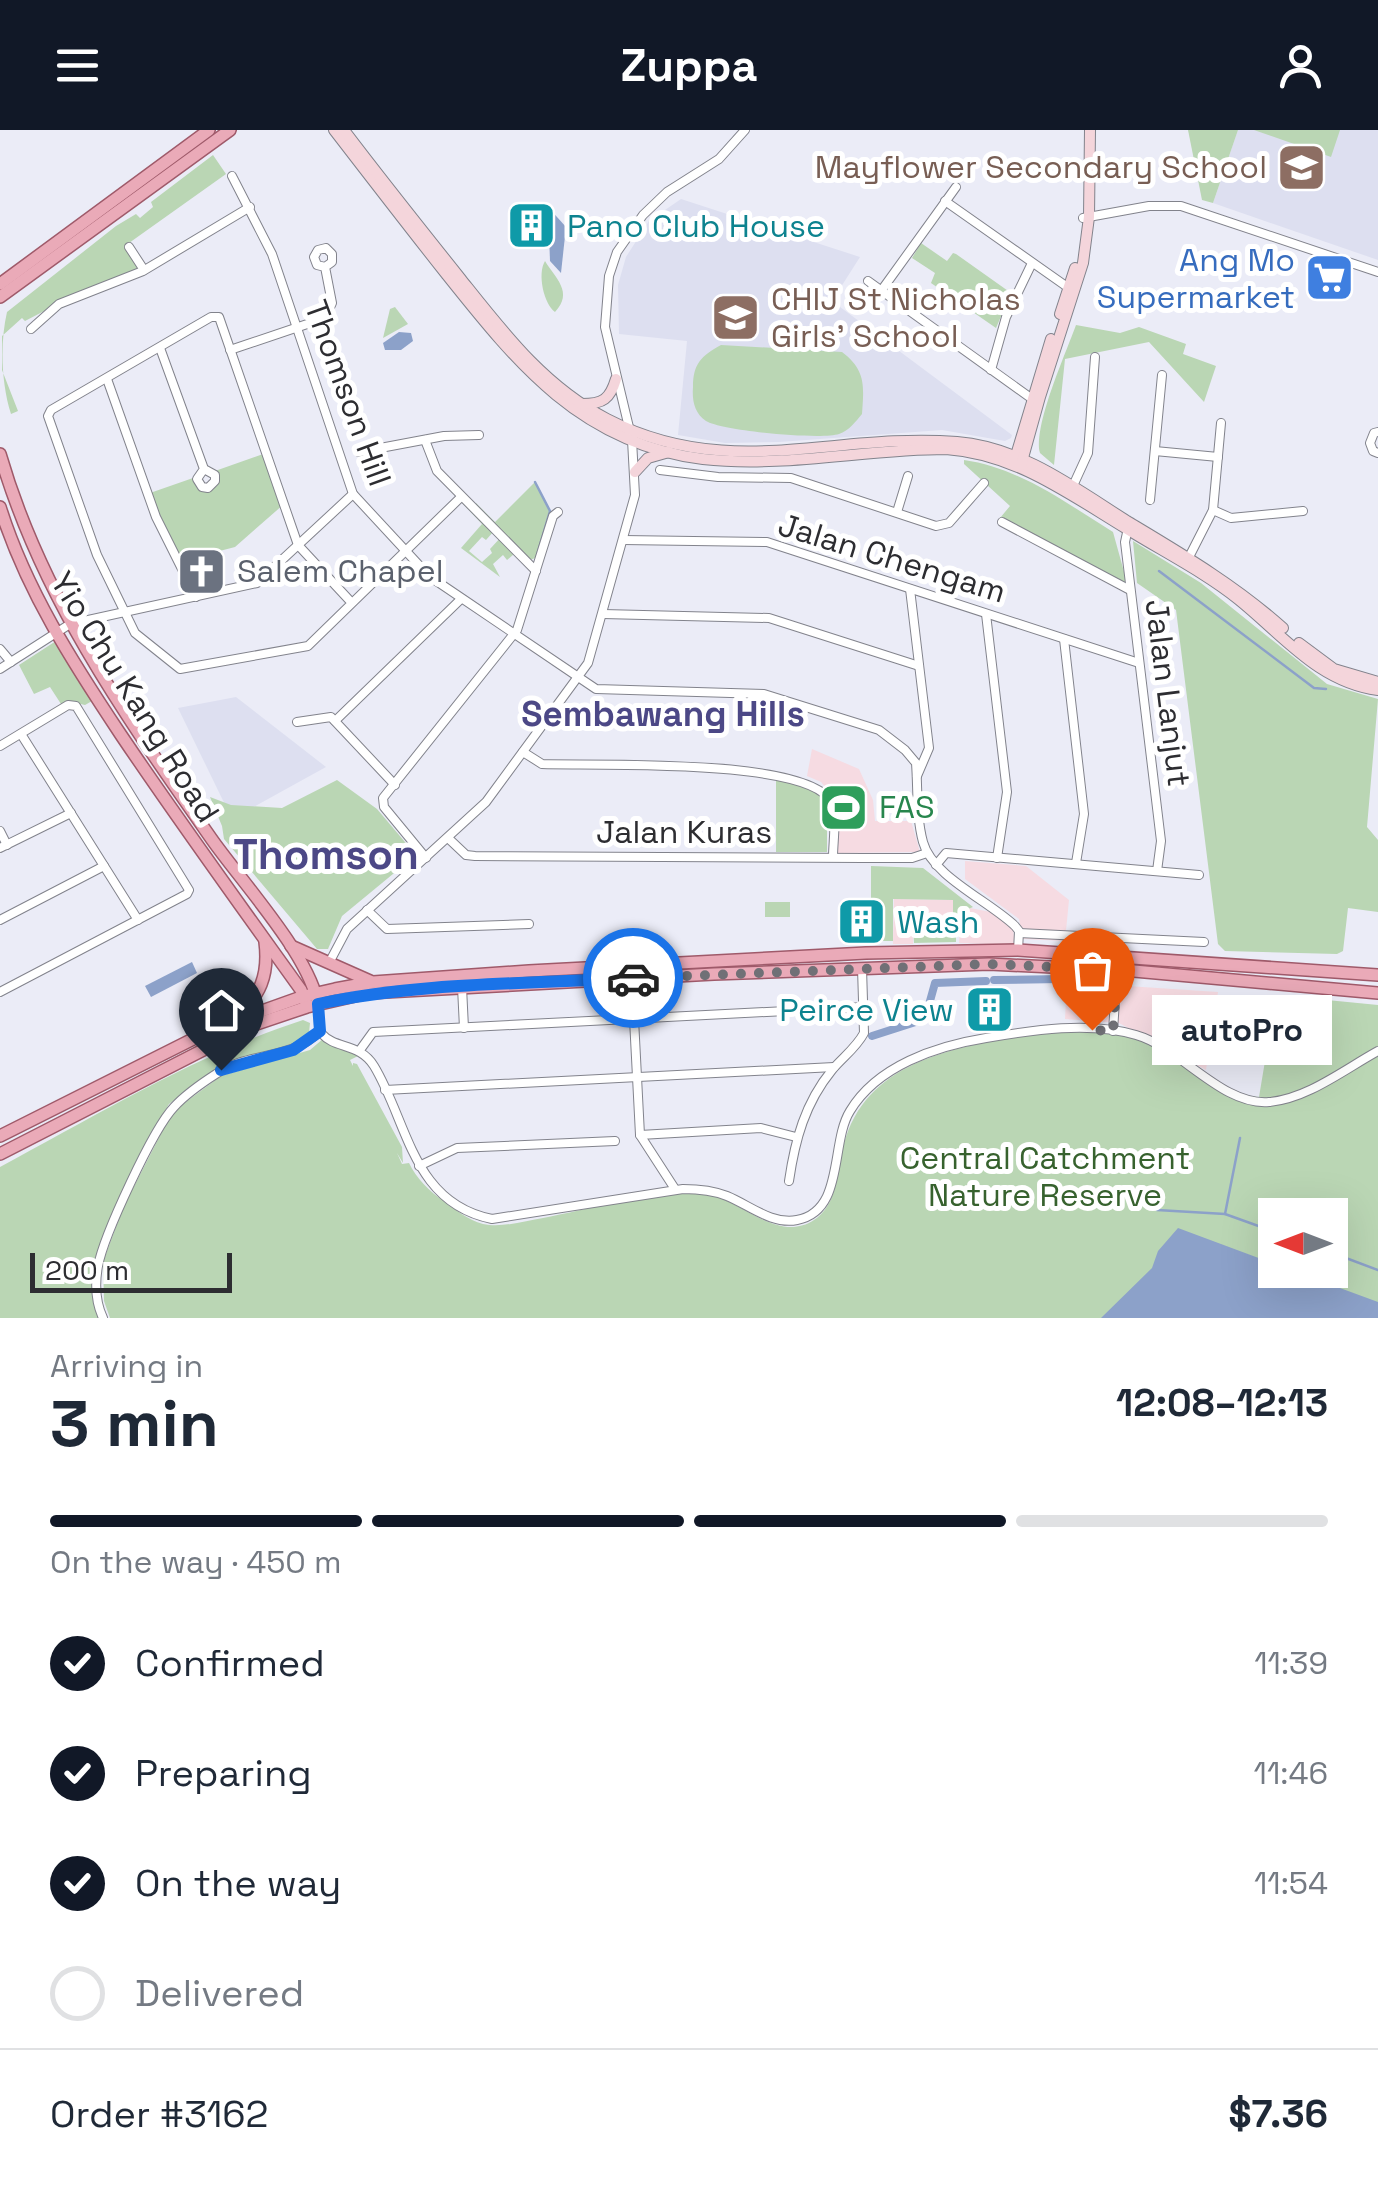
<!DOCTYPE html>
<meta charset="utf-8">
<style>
:root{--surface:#fff;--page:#f6f6f7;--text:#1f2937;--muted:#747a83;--line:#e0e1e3;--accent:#111827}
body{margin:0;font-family:"Space Grotesk",sans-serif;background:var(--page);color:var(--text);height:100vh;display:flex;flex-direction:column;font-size:38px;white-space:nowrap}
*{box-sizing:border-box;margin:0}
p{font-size:32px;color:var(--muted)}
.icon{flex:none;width:55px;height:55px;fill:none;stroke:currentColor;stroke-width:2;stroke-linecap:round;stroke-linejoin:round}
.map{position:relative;height:1188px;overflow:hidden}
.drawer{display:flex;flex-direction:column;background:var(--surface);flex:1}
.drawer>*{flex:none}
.needle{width:65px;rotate:270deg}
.controls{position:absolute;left:1258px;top:1068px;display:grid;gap:20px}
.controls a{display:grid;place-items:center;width:90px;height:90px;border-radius:0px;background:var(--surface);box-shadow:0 10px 40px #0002;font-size:50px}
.scale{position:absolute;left:30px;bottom:25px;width:202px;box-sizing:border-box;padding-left:10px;border:5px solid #2d2d31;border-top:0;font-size:28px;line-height:35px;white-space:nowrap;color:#2d2d31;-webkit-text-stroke:8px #fff;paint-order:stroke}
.pin{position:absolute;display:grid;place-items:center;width:85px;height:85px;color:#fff;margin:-102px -42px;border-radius:50% 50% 50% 0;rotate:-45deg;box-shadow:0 0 10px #0007}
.pin .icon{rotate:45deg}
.courier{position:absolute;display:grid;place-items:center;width:100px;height:100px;margin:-50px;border:8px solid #1a73e8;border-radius:50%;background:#fff;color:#222;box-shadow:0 2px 12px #0007}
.bubble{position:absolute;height:70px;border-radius:0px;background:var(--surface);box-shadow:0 10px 40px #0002;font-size:32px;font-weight:700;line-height:70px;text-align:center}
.head em{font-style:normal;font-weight:700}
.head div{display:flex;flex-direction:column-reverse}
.head{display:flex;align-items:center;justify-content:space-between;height:170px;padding:0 50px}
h1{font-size:65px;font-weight:700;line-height:75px}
.bar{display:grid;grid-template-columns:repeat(4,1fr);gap:15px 10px;align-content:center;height:120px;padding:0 50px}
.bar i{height:12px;border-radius:8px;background:var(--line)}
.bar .current{background:var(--accent)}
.bar p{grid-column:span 4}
.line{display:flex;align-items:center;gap:25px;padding:0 50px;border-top:2px solid var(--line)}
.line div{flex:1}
ol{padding:0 50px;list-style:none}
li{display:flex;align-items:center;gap:30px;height:110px}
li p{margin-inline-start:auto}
li .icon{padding:10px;border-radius:50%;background:var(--accent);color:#fff;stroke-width:4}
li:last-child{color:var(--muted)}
li i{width:55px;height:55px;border:5px solid var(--line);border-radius:50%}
header{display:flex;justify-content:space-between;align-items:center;height:130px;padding:0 50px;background:var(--accent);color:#fff;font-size:45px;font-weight:700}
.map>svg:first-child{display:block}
.commercial{fill:#f6dbe2}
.built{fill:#dddff0}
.green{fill:#bad6b4;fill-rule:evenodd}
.water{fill:#8ca1c9}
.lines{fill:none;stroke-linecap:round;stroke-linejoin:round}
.stream{stroke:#8ca1c9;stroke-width:2.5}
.canal{stroke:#8ca1c9;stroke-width:8}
.street-casing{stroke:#82838c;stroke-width:10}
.secondary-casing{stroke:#82838c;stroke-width:12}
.primary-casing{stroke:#9f5a6a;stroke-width:14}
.street{stroke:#fff;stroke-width:8}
.secondary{stroke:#f4d5db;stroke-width:10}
.primary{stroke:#eaaab8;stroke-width:11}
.done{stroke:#707076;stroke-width:10;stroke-dasharray:0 18}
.route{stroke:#1a73e8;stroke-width:12}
.labels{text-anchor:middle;stroke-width:10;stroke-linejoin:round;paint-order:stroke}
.education-label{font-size:32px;fill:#785e54;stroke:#fff;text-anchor:end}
.culture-label{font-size:32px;fill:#0d838f;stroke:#fff;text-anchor:start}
.shop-label{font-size:32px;fill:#366cbe;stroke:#fff;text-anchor:end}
.street-label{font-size:32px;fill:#2d2d31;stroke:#fff}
.worship-label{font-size:32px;fill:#5b616d;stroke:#fff;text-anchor:start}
.leisure-label{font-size:32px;fill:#27864d;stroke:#fff;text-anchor:start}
.park-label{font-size:32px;fill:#37622e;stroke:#fff}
.neighbourhood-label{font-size:35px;font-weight:bold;fill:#4c4886;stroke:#fff}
.district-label{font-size:42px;font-weight:bold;fill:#4c4886;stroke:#fff}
</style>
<header><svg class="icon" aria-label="menu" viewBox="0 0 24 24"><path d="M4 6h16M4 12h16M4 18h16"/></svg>Zuppa<svg class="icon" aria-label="person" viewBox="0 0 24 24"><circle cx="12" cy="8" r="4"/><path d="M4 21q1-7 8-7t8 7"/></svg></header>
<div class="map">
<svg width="1378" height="1188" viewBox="0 0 1378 1188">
<rect width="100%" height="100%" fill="#ebecf7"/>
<g class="commercial">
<path d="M812,619L859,639L873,670L875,691H911L920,722L837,723L835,669L821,652L807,646Z"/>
<path d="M965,731L1026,736L1069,770L1065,811L1023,809L1019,789L965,749Z"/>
<path d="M894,769L953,770L956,792L914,793L913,814H893Z"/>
<path d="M970,778L996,783L1013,798L1015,815L959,813L961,782Z"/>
<path d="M1067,852L1218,862L1206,940L1119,893L1065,889Z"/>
</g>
<g class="built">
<path d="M1238,0H1378V130L1213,73Z"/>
<path d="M681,69L860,127L832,171L1012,305L1011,308L1005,311L942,300L779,312L725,313L678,305L687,211L619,204L618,155L626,127L649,91Z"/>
<path d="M236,567L326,637L232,689L178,578Z"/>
</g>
<g class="green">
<path d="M1188,0H1238L1213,73L1202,70Z"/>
<path d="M1254,0H1340L1331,27Z"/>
<path d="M213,25L226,44L129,113L143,141L77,164L25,191L22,188L2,206V240L18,281L11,284C1,253 0,212 7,182L116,96L136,84L140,88L153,77L151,72Z"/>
<path d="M921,113L947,131L953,123L956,124L1011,163L996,198L931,153L935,143L912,128Z"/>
<path d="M545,131C555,148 574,162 555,182C544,174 537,144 545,131Z"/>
<path d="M395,177L408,194L383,208L390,179Z"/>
<path d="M1076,195L1120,203L1139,197L1186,214L1183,224L1216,236L1204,272L1149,212L1065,229L1054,335L1040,323C1033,296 1066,223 1076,195Z"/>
<path d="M721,215L842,222C866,240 864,256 862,284C856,291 849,301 839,304C821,310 722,301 706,291C694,283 692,270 693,257C693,234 701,226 721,215Z"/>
<path d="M266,323L284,374L235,417L181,431L150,363L193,348L201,359L211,360L218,352L215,341Z"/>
<path d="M964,330C1020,338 1066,373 1113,402L1126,449L1125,456L1124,452L1000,388L1010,376L964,334Z"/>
<path d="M535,352L553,386C549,402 547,426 530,430L476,378V373L495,392Z"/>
<path d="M465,371L494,401L486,410L482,407L469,421L482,432L492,423L490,419L502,406L517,426L514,424L507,430L503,425L493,434L500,447L461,418L482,394L462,373Z"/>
<path d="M1133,411L1201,453L1327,554L1378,569L1367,697L1378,710V782L1348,778L1343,821L1337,824L1225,821L1218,814L1176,480L1137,453Z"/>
<path d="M56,511L92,571L85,575L68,571L61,574L50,557L34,564L19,535Z"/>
<path d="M776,647L816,661L827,673V722H776Z"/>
<path d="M337,650L377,679L416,725L342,786L328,819H317L224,709L222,696L210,667L231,675L282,678Z"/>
<path d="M871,736L923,738L973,777L961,782V787H953V770L893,769V811H871Z"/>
<rect x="765" y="772" width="25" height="15"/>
<path d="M956,792V812L914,813L913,793Z"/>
<path d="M1276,865L1378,875V1188H110L104,1171L103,1132L123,1078L172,982L221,946L310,920L324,908L362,924L350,930L353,936V933L357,934L402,1017L403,1033L397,1023L402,1034L409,1033C416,1048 430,1062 444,1071C456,1080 468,1090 483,1094C502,1098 525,1091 543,1088C592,1079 651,1061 701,1063C737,1065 776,1115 814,1090C836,1076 837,1046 842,1023C859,936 943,920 1017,906C1053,900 1120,897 1153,912C1188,928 1219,965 1259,967ZM1275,1085H1330V1140H1275Z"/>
<path d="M303,890L310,893L308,912L217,938L169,974L142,1021L94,1130V1173L100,1188H0V1037C99,984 196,925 303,890Z"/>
</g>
<g class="water">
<path d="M548,77L566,97L561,143L550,131Z"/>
<path d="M399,202L411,203L413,211L401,220H385L383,213Z"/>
<path d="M192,832L197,843L151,867L145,856Z"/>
<path d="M1178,1098L1275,1134V1140H1291L1378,1172V1188H1101L1152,1138L1158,1121Z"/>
</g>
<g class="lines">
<g class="stream">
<path d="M535,352L550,381L537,425"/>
<path d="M1159,441L1314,558L1326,559"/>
<path d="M1240,1008L1225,1084L1275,1102"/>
<path d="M1157,1080L1225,1084"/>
<path d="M1330,1122L1378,1140"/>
</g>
<g class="canal">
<path d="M994,850L1061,849"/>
<path d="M872,906L925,889L935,853L986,851"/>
</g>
<defs>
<g id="street">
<path d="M232,46L272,124L353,364L429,446L596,559L764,564L879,600L905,620L916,633C918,659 916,686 923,712C932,746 989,771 1015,796L1019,801L1018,821"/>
<path d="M945,71L1073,161"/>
<path d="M1083,88L1149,76H1181L1378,142"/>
<path d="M129,117L144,140"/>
<path d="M868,151L1035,271"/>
<path d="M881,161L956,57"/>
<path d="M31,199L59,174L143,141L250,77"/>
<path d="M160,218L204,339L215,345V351L208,358L202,357L197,349L204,339"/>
<path d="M230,220L325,188L332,173L325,137L332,132V124L326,118L318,120L314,127L317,135L325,137"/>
<path d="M991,240L1006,187L1032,133"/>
<path d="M107,249L156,387L196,467"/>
<path d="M1378,302L1374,303L1370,313L1373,321L1378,323"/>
<path d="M425,310L437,341L536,441"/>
<path d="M1155,321L1218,327"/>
<path d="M359,322L444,306L479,305"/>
<path d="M660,340L718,347L791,348L936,396L949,393L984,353"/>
<path d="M1072,358L1088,323L1095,227"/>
<path d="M1150,370L1162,245"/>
<path d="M1213,380L1231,388L1303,381"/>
<path d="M897,382L908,346"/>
<path d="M1002,392L1130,460"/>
<path d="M1128,398L1125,412L1161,711L1157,741"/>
<path d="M623,410L767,412L1139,533"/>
<path d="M1187,431L1213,380L1221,293"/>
<path d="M910,459L929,618L917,646"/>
<path d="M351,472L298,415L219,187H211L51,280L48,286L97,425L135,503L180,539L308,516L461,367"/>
<path d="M603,484L769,488L919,536"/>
<path d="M986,484L1007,662L997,728"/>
<path d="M1064,509L1084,684L1076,733"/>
<path d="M0,519L11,532"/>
<path d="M0,539L70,494L257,453L353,364"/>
<path d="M335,591L461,469"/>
<path d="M297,592L331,587L395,655"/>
<path d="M21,604L138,790"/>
<path d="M0,616L68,575L76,576L189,760L187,764L0,862"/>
<path d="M523,622L542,634C591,636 815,627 832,674C837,688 833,712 833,727"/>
<path d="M0,701L7,715"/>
<path d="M448,708L466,725L475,726L864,728H912L927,723"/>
<path d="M0,718L71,683"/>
<path d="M426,728L384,677L383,668L517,500L553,386L558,382"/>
<path d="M936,735L946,723L1199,745"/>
<path d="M367,780L387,799L529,794"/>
<path d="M0,790L104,736"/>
<path d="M1019,803L1204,812"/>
<path d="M329,833L347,799L486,672L588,533L635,365L632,310L605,197L609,146L617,122L643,85L667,62L719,29L745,0"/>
<path d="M462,857L464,898"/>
<path d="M318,875C321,884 316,896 322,904C335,919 360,913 374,936C408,992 412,1073 492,1089L683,1059C699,1059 712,1060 727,1066C749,1075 772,1095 797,1090C845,1081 830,1013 850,981C877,936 936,916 986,908C1033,900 1090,891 1136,905C1181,918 1222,976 1269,972C1307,969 1345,939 1378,921"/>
<path d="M634,889L640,1005L675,1059"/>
<path d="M1113,901L1117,840"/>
<path d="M360,920L373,902L864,877"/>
<path d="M385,960L834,937"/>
<path d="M640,1005L761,998L796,1007"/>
<path d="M419,1036L457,1018L615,1011"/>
<path d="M789,1051C795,1010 805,973 832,940C843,927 856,918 864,903L862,838"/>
<path d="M103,1188C95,1171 95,1153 98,1136C104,1105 153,999 174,977C185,965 202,953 216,944C248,921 291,931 320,901"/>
</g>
<g id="secondary">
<path d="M334,0C371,48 408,96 446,144C517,233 581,314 703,329C784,338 866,319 946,319C1016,324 1069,364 1127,399C1164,422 1204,442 1238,469C1283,505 1318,552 1378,560"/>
<path d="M344,0C382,50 421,99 461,149C504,203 544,256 607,289C729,352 833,302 957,312C1021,317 1075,358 1127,391C1182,424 1235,455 1283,498"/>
<path d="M1060,184L1075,138"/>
<path d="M582,274C603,274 610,269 616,249"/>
<path d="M1014,332L1051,209"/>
<path d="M1021,335L1040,267L1083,133L1089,87L1090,0"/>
<path d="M635,342L648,328L669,322"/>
<path d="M1299,513L1334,539L1378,552"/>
</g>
<g id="primary">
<path d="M0,154L209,0"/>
<path d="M0,167L230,0"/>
<path d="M0,324C42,469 127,588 213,711C243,753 306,822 317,870"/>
<path d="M0,377C26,460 73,533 121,605C179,691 240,775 301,860L306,873"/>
<path d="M291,816L370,851"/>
<path d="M234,886C261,868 269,844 265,812"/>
<path d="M0,1006L217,897L304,866L335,859L373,852L529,841L866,823L1018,820L1378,845"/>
<path d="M0,1024L248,897L307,877L368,863L714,844L989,834L1134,841L1378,863"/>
</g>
</defs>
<use href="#street" class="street-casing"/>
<use href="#secondary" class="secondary-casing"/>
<use href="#primary" class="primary-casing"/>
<use href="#street" class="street"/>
<use href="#secondary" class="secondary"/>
<use href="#primary" class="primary"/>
</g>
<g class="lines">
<path class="done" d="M633,848L989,834L1117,840L1113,901L1092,900"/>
<path class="route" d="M221,940L293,920L320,901L318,874C420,852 529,854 633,848"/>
</g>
<defs>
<symbol id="school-square" viewBox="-11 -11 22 22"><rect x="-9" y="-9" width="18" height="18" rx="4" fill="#8d6e63" stroke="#fff"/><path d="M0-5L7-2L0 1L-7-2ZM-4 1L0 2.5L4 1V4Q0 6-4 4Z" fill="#fff"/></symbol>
<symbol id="building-square" viewBox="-11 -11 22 22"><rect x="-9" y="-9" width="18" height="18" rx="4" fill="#0f9aa8" stroke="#fff"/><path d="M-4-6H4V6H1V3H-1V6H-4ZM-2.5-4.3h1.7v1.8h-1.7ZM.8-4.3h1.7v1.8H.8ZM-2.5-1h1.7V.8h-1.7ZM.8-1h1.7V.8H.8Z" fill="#fff"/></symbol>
<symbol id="supermarket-square" viewBox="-11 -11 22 22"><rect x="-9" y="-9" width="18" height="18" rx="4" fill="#3f7fe0" stroke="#fff"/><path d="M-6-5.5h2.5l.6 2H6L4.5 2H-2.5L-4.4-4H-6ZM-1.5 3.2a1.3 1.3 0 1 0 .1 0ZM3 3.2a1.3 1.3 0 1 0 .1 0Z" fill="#fff"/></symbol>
<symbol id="church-square" viewBox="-11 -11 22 22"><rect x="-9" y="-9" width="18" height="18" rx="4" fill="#6b7280" stroke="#fff"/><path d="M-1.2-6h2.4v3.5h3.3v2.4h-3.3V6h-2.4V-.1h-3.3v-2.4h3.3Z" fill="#fff"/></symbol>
<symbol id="stadium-square" viewBox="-11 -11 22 22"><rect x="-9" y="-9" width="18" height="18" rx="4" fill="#2e9e5b" stroke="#fff"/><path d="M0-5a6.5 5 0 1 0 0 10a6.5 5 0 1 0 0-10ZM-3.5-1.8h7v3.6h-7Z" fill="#fff"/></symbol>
</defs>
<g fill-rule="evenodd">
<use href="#school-square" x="1274" y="10" width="55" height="55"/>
<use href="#building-square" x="504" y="68" width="55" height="55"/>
<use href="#supermarket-square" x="1302" y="120" width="55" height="55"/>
<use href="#school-square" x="708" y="160" width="55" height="55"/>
<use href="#church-square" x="174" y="414" width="55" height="55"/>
<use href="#stadium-square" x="816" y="650" width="55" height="55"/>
<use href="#building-square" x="834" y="764" width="55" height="55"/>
<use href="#building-square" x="962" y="852" width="55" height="55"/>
</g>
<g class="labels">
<g class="education-label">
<text x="1267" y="48">Mayflower Secondary School</text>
<text x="771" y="180" text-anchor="start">CHIJ St Nicholas<tspan x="771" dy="37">Girls' School</tspan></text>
</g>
<g class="culture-label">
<text x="567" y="107">Pano Club House</text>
<text x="897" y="803">Wash</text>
<text x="954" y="891" text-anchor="end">Peirce View</text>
</g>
<g class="shop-label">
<text x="1295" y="141">Ang Mo<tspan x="1295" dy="37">Supermarket</tspan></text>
</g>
<g class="street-label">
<text transform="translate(348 263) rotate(70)" y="11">Thomson Hill</text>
<text transform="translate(892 428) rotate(17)" y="11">Jalan Chengam</text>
<text transform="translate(1168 563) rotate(83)" y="11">Jalan Lanjut</text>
<text transform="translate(135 567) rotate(58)" y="11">Yio Chu Kang Road</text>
<text x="684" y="713">Jalan Kuras</text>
</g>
<g class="worship-label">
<text x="237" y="452">Salem Chapel</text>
</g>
<g class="leisure-label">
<text x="879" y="688">FAS</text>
</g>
<g class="park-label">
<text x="1045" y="1039">Central Catchment<tspan x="1045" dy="37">Nature Reserve</tspan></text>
</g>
<g class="neighbourhood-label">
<text x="663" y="596">Sembawang Hills</text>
</g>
<g class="district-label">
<text x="326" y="739">Thomson</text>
</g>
</g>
</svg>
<div class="controls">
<a><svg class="needle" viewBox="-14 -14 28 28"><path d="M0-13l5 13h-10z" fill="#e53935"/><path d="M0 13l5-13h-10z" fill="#747a83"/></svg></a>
</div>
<div class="scale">200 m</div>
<div class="pin" style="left:1092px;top:900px;background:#ea580c"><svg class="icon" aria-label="bag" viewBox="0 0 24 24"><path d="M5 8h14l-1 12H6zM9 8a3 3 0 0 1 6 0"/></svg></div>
<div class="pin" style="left:221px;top:940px;background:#1f2937"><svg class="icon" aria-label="home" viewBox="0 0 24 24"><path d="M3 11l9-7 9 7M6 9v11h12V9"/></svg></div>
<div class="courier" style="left:633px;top:848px"><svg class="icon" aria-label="car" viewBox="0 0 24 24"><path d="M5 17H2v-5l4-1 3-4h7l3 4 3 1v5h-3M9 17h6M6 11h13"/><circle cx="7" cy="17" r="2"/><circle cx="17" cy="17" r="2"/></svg></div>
<div class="bubble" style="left:1152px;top:865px;width:180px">autoPro</div>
</div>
<section class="drawer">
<div class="head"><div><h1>3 min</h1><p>Arriving in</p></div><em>12:08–12:13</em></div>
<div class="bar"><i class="current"></i><i class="current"></i><i class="current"></i><i></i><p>On the way · 450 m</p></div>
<ol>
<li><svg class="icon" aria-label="check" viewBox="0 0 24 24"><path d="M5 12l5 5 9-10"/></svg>Confirmed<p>11:39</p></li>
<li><svg class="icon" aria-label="check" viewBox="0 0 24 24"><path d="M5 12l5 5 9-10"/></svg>Preparing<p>11:46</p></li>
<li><svg class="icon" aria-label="check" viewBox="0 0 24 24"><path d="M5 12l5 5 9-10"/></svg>On the way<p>11:54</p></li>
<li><i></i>Delivered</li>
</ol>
<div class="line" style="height:130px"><div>Order #3162</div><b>$7.36</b></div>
</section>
